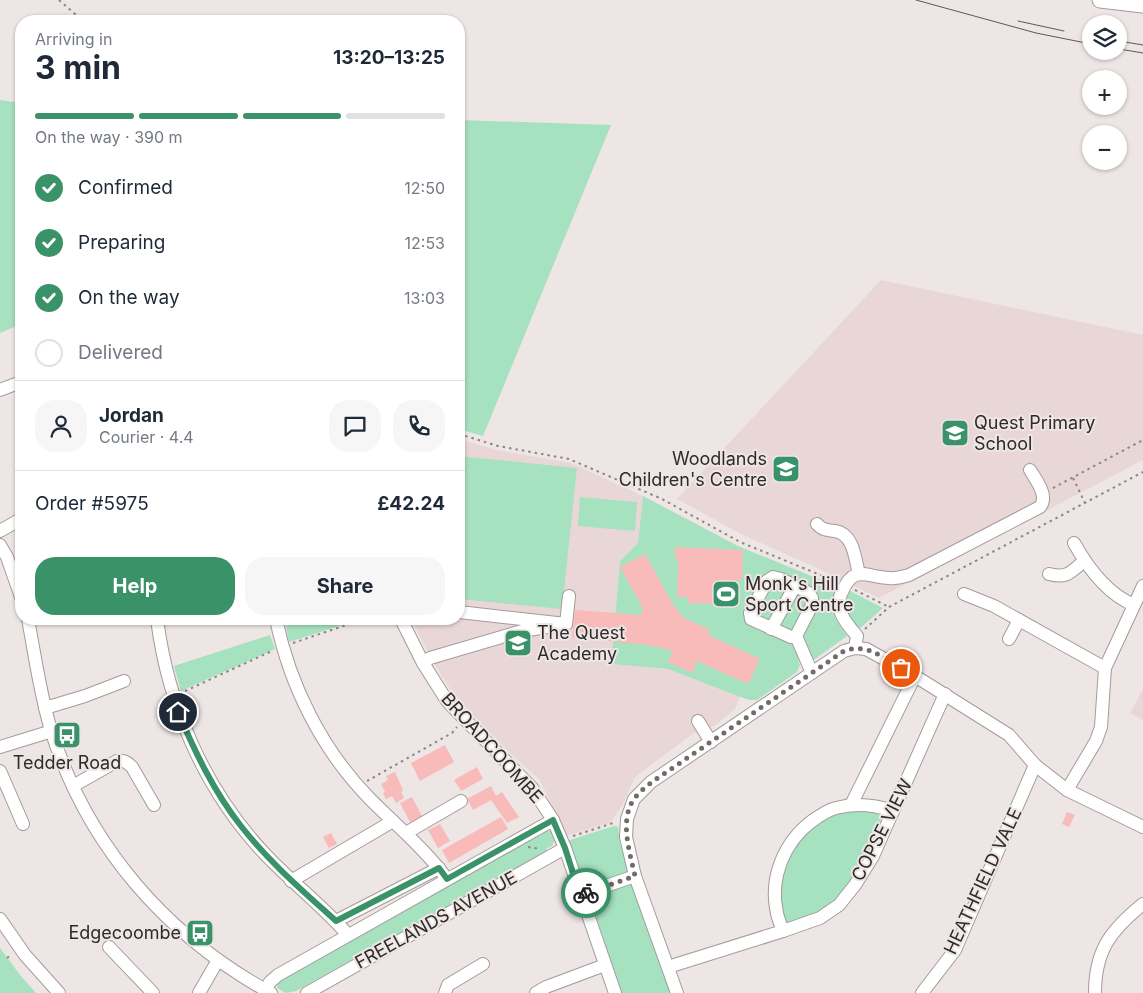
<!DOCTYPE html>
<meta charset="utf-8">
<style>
:root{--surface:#fff;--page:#f6f6f7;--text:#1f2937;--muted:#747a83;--line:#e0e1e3;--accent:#399268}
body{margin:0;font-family:Inter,sans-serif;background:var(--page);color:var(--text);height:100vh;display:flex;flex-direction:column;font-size:19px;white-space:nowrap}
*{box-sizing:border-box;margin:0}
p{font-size:16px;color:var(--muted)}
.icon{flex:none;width:28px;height:28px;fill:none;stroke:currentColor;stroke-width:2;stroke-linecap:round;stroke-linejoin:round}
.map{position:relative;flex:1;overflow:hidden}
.side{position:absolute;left:15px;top:15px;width:450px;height:610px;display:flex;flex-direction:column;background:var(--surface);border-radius:20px;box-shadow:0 1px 4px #0004}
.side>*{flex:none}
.buttons{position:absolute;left:1082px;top:15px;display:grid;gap:10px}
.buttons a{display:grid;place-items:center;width:45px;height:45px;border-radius:50%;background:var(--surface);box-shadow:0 1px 4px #0004;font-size:25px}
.pin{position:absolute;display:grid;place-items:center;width:42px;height:42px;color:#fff;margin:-21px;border:2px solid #fff;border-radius:50%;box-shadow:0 1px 5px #0007}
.courier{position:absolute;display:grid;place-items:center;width:50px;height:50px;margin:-25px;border:4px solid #399268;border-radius:50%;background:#fff;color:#222;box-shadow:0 1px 6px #0007}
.headline em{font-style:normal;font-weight:700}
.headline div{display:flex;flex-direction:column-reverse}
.headline{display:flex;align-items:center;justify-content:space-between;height:85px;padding:0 20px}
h1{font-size:32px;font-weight:700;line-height:38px}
.bar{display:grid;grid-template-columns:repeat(4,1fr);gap:8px 5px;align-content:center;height:60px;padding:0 20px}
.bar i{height:6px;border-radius:4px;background:var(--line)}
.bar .on{background:var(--accent)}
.bar p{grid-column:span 4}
.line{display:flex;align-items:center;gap:12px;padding:0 20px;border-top:1px solid var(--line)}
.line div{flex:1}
.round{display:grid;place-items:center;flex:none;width:52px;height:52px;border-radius:20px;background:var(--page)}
ol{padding:0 20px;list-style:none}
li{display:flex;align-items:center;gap:15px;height:55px}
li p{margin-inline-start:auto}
li .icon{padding:5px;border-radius:50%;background:var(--accent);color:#fff;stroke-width:4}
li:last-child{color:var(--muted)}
li i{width:28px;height:28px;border:2px solid var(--line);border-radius:50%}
.primary-button{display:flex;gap:10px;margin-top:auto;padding:10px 20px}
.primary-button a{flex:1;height:58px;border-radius:20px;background:var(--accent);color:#fff;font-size:20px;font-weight:700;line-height:58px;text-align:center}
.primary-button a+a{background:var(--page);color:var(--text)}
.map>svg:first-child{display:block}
.built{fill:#e9d7d7}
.green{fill:#a6e1c0}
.building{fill:#f9baba}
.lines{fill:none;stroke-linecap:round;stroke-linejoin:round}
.minor-casing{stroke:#a39b9b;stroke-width:14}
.major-casing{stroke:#a39b9b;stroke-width:17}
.path{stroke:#8c8686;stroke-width:2;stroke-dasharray:2.5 4;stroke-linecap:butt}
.minor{stroke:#fff;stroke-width:12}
.major{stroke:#fff;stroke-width:15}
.tram{stroke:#5d5858;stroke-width:1}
.done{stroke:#716b6b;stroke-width:5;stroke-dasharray:0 9}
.route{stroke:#399268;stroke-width:6}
.labels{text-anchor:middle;stroke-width:4;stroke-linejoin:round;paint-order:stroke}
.poi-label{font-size:18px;fill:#2e2a2a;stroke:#eee5e5;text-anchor:start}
.street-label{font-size:18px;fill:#2e2a2a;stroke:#eee5e5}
</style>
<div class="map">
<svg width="1143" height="993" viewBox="0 0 1143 993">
<rect width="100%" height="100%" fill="#eee5e5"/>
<g class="built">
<path d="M881,280L1143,335V460L879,598L815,567L743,535L677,499Z"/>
<path d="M459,439L497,450L571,463L643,496L638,543L620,561L611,664L668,669L740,697L735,709L714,726L694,733L635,777L623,804L611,822L567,836L539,779L511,754L454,695L432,660L411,619H459Z"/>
<path d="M1143,689V720L1130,713Z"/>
</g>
<g class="green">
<path d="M0,100L21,103V324L0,333Z"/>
<path d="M459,120L611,125L483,436L459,429Z"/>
<path d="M459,456L577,468L562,609L459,599Z"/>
<path d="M643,496L738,546L838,587C826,612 834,615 847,636L815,659L809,658L806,654L798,660L800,665L797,672L757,700H750L740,697L668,669L611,664L620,561L638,543Z"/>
<path d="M580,497L637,502L635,531L578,526Z"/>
<path d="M848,590L883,608L858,630C847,616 839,608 848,590Z"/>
<path d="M309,619H361L289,642L286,626Z"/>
<path d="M270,635L275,649L181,691L174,666Z"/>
<path d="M834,808L893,811L839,905L783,931L777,913L784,854Z"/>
<path d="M614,826L618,827L620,844L670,993H621L588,892L567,841Z"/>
<path d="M543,830L552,831L555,840L552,846L547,848L546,853L296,991L286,993L277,988L278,981Z"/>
<path d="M0,948L20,975L36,993H0Z"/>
</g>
<g class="building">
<path d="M675,547L743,550L742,580H732L731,605L688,603V597H677L678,559H675Z"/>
<path d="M645,554L672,603L684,618L710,630L708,635L760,659L748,684L697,661L692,673L668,662L673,651L666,649L647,645L572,637L575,610L640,615L643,611L640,603L620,567Z"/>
<path d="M445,745L454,762L420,781L411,763Z"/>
<path d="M477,767L483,779L461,791L454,780Z"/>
<path d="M395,772L403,790L401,792L404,798L396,803L392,796L386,799L383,793L385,792L381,784L388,780L386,776Z"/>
<path d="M491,786L496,796L502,792L519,817L507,823L491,800L473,810L467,799Z"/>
<path d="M412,797L423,818L411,824L400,803Z"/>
<path d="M1067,812L1075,815L1069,827L1062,824Z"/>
<path d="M501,817L508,829L449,863L442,850Z"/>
<path d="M440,824L450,841L438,848L428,830Z"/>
<path d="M331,833L337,844L329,848L323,837Z"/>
</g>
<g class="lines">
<defs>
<g id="minor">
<path d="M0,390L21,382"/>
<path d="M817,524C822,530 827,530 835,531C854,534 855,559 859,574"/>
<path d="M0,531L21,519"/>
<path d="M1074,543C1088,568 1107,594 1134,605"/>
<path d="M0,545L7,557L21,597"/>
<path d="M1049,574C1067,579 1071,572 1084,561"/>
<path d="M773,577L781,579L809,593L812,598V605L796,636L791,637L751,619L750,613L767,581Z"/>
<path d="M964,594L994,606L1105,668"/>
<path d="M459,612L566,624L569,596"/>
<path d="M28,619C35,656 40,694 51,730C87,845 166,936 271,993"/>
<path d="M157,619C168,705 204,789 264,853C291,882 323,906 348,935"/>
<path d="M276,619C290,686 322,750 370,799C397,826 425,849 447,879"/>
<path d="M401,619L423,663L447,701L532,788L553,820L565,848L615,993"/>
<path d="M771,629L795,586"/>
<path d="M796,636L812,673"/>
<path d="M1009,639L1019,620"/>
<path d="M855,648L857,636C847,624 834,610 841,594C854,563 865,577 889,578C896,579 902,577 909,575L1040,507C1049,496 1036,480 1030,470"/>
<path d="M423,663L430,658L522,631L566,624"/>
<path d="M45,708L85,696L124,681"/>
<path d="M698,721L711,742"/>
<path d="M0,747L52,731"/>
<path d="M0,771L23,824"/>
<path d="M73,786L117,761C124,760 127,762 132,767L154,805"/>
<path d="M1067,790L1096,741L1101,727L1105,668L1143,586"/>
<path d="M851,805L915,676"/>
<path d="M406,833L461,801"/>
<path d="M291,881L393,821"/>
<path d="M580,895L635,876"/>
<path d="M0,919L25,955L59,993"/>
<path d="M336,921L439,868"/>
<path d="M783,931C781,925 778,919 777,913C769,878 784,842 812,821C819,816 828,810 836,808C855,803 875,805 893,811"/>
<path d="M109,947L153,993"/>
<path d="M668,967L783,931L820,918L839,905L855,885L873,856L945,694"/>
<path d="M265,990L270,982L278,975L553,820"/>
<path d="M199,993L218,960"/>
<path d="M307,993L565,848"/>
<path d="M445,993L448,985L483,964"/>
<path d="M536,993L546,987L605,965"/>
<path d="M677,993L635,876L626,837L627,819L634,799L651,782L844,651L855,648L866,649L915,676L1009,735L1035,765L1067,790L1143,827"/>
<path d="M922,993L955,950L1035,765"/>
<path d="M1095,993C1095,950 1111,930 1143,904"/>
</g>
<path id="major" d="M1100,0L1143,5"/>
</defs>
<use href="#minor" class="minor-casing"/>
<use href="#major" class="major-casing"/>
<g class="path">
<path d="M59,0L83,21"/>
<path d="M459,434L498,446L569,459L662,499L740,542L835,581"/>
<path d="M1073,478L1085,503"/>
<path d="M1053,488L1143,440"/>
<path d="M855,590L889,607"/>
<path d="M865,629L889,607L1143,472"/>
<path d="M293,643L364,619"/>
<path d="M185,691L272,651"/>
<path d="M367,781L452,733L457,727"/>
<path d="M573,836L616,822"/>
<path d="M528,847L540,849"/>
<path d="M7,958L12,954"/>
</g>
<use href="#minor" class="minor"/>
<use href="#major" class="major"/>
<g class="tram">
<path d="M916,0L1036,33L1091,44"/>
<path d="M1018,21L1064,31"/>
<path d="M1119,41L1143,45"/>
<path d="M1119,49L1143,53"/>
</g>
</g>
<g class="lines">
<path class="done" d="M586,893L635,876C630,853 619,820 634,799C639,792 646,787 652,782L844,651C867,643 882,657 901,668"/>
<path class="route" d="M178,712C195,752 214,792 241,826C269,862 303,891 336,921L439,868L447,879L553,820L565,848L580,895L586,893"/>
</g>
<defs>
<symbol id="school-square" viewBox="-11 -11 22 22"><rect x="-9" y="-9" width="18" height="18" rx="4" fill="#399268" stroke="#eee5e5"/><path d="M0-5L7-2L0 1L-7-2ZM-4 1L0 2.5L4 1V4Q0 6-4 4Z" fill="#fff"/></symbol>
<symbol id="stadium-square" viewBox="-11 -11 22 22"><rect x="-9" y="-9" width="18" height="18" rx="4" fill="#399268" stroke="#eee5e5"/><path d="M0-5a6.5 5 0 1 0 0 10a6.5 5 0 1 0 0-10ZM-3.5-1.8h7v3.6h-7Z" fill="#fff"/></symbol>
<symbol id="bus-square" viewBox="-11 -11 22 22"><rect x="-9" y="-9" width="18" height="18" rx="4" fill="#399268" stroke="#eee5e5"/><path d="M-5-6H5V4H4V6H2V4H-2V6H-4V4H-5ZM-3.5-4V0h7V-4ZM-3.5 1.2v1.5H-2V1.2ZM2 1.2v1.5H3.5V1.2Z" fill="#fff"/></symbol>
</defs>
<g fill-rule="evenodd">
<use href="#school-square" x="939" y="417" width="32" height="32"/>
<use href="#school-square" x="770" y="453" width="32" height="32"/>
<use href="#stadium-square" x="710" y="578" width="32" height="32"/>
<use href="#school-square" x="502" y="627" width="32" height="32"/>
<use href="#bus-square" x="51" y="719" width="32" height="32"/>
<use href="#bus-square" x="184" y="917" width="32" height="32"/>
</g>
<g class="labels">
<g class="poi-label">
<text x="974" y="429">Quest Primary<tspan x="974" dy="21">School</tspan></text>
<text x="767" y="465" text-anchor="end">Woodlands<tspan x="767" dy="21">Children's Centre</tspan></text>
<text x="745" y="590">Monk's Hill<tspan x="745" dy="21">Sport Centre</tspan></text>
<text x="537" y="639">The Quest<tspan x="537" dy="21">Academy</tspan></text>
<text x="67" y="769" text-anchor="middle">Tedder Road</text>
<text x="181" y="939" text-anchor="end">Edgecoombe</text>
</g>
<g class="street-label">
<text transform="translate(492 748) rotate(48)" y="6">BROADCOOMBE</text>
<text transform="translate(882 830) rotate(-63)" y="6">COPSE VIEW</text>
<text transform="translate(983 881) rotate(-65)" y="6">HEATHFIELD VALE</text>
<text transform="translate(436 920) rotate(-29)" y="6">FREELANDS AVENUE</text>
</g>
</g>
</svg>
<div class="buttons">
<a><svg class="icon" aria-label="layers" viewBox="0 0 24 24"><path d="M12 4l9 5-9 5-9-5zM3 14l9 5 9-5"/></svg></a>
<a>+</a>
<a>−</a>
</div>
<div class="pin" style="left:901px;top:668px;background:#ea580c"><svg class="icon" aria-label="bag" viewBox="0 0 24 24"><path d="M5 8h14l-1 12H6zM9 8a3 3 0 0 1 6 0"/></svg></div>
<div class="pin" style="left:178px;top:712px;background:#1f2937"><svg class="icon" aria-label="home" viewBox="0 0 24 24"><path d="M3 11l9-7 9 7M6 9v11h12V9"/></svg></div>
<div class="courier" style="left:586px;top:893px"><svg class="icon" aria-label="bike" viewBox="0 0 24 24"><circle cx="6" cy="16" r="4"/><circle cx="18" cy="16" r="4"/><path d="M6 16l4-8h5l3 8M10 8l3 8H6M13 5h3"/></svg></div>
<section class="side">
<div class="headline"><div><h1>3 min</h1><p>Arriving in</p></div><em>13:20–13:25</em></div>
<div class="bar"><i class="on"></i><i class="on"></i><i class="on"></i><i></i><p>On the way · 390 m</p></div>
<ol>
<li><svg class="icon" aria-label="check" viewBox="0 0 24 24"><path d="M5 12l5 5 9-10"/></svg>Confirmed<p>12:50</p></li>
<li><svg class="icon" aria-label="check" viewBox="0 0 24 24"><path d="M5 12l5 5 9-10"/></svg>Preparing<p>12:53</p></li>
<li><svg class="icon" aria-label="check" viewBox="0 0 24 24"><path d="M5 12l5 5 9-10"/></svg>On the way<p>13:03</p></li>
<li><i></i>Delivered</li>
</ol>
<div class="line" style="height:90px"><a class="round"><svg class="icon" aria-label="person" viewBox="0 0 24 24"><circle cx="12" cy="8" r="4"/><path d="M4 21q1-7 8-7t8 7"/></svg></a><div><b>Jordan</b><p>Courier · 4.4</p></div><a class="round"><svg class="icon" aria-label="chat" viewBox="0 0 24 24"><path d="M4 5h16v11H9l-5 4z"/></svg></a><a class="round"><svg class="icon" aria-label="phone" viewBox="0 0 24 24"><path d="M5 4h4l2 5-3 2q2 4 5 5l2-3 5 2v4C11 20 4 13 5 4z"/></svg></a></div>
<div class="line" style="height:65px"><div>Order #5975</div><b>£42.24</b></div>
<div class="primary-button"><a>Help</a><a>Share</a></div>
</section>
</div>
